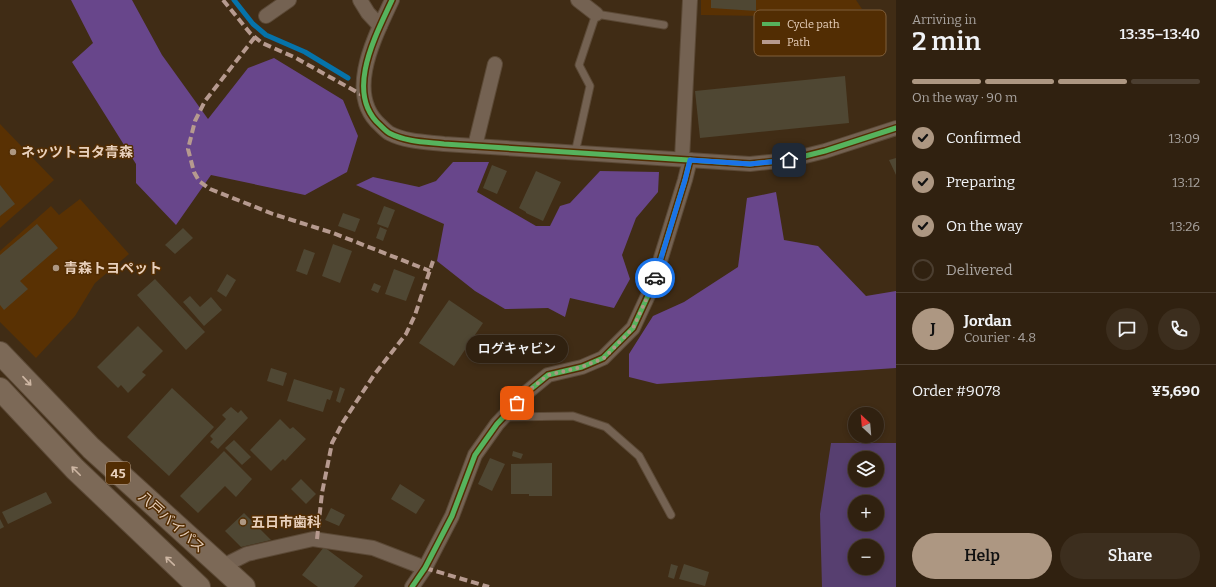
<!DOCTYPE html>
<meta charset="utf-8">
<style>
:root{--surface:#302110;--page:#3c2e1e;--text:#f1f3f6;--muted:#a8a39f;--line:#4b3e30;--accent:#ad9782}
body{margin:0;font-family:Bitter,"Noto Sans JP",serif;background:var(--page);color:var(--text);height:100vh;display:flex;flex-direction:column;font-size:15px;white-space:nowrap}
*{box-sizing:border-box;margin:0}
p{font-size:13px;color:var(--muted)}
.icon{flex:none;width:22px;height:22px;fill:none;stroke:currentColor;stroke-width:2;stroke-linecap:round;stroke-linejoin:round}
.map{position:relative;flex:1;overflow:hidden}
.side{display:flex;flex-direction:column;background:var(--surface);width:320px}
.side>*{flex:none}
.needle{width:26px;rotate:334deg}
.tools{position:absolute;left:848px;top:407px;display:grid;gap:8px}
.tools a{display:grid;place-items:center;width:36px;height:36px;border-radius:50%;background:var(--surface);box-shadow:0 2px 6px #0003,0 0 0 1px var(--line);font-size:20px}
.pin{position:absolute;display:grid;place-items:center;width:34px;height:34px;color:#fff;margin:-17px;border-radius:8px;box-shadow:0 2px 6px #0006}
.courier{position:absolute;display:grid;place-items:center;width:40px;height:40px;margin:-20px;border:3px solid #1a73e8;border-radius:50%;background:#fff;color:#222;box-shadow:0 1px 5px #0007}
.bubble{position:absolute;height:28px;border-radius:14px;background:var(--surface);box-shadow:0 2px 6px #0003,0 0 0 1px var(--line);font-size:13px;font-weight:600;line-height:28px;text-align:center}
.summary em{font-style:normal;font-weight:600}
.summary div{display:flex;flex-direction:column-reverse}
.summary{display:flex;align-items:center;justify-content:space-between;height:68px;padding:0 16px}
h1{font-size:26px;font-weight:600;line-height:30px}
.bar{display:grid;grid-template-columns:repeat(4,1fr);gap:6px 4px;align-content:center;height:48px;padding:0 16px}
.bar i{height:5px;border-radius:3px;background:var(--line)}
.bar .on{background:var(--accent)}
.bar p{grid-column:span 4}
.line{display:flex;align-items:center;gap:10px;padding:0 16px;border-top:1px solid var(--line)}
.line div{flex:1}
.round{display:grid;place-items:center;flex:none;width:42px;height:42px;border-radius:21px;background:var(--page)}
ol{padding:0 16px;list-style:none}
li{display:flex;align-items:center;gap:12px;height:44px}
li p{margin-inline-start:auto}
li .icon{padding:4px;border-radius:50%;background:var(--accent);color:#111;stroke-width:4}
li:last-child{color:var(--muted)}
li i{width:22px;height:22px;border:2px solid var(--line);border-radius:50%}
.cta{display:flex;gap:8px;margin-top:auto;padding:8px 16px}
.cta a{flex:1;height:46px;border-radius:24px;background:var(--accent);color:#111;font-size:16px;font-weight:600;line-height:46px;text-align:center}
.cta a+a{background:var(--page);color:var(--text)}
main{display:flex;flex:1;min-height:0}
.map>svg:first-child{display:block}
.built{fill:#593103}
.green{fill:#573f70;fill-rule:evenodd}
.forest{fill:#68468b}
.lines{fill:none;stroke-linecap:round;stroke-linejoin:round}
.stream{stroke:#0673aa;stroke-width:5}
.building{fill:#4f4733}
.lane-casing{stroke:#5b4936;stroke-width:9}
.street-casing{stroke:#5b4936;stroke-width:16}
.highway-casing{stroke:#5b4936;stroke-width:24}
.lane{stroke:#746252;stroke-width:7}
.street{stroke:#746252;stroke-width:14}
.highway{stroke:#7c6957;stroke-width:22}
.quiet{stroke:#b69a8f;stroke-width:4;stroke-dasharray:8 4;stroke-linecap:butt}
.cycleway-casing{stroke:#522d03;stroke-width:8}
.cycleway{stroke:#56b35d;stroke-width:5}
.oneway{stroke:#cdb6a3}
.done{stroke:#ad9782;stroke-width:4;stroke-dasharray:0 7.2}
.route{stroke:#1a73e8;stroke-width:5}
.poi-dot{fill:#ad9782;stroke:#522d03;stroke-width:1.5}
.labels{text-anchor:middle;stroke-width:3;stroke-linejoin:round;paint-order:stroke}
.shield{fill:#522d03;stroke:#bb9f84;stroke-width:1}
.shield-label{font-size:13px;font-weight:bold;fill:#e8d0bc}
.poi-label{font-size:14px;font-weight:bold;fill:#e8d0bc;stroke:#522d03;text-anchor:start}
.street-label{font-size:14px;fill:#e8d0bc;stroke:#522d03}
.key{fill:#522d03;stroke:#7f5e3a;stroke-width:1}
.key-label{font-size:11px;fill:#e8d0bc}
</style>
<main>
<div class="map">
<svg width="896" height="587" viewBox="0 0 896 587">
<rect width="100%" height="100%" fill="#402c15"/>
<g class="built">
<path d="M701,0H856L862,9L771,16L701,15Z"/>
<path d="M0,124L54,180L0,228Z"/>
<path d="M80,199L129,254L95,283L75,316L36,358L0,322V251L51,206L59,215Z"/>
</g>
<path class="green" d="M831,443H896V587H822L820,514ZM855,458H877V480H855ZM855,502H877V524H855ZM855,546H877V568H855Z"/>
<g class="forest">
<path d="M71,0H132L162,55L208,119L248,68L274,58L343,100L358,136L347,172L305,195L211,175L176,225L136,183V164L72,62L93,43Z"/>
<path d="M453,162H489L477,192L536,226H550L560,206L570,203L600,171L659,172L658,192L636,218L622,255L630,279L614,308L570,298L565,317L548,308L505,309L475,291L437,261L444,224L356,185L373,177L419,187L436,181Z"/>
<path d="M776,192L784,240L818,246L866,296L896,291V368L657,384L629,377V354L653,316L684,302L738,267L747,198Z"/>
</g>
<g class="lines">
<path class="stream" d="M234,0L253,24L266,35L305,52L348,78"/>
</g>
<g class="building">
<path d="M711,0H756V11L711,8Z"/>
<path d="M845,76L849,123L700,138L695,91Z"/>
<path d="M896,158V175L889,160Z"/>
<path d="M492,165L507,171L497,194L483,188Z"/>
<path d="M536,171L561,182L543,221L526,213V212L519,208Z"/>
<path d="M0,185L15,204L0,216Z"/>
<path d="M384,206L395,210L388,228L377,224Z"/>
<path d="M343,213L360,219L355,232L338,226Z"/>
<path d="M37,224L58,248L20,281L28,289L4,310L0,305V255Z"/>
<path d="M380,227L387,230L383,241L376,238Z"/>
<path d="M183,228L193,238L175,254L165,245Z"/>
<path d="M333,244L352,251L340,283L322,276Z"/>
<path d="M304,249L315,253L307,275L296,271Z"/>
<path d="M394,269L415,277L406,301L385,294Z"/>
<path d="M227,274L236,280L226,297L217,291Z"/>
<path d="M155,279L205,332L186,350L137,295Z"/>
<path d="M374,283L381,286L378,293L371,290Z"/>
<path d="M190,296L200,307L211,297L222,310L204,326L183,302Z"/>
<path d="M449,300L483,323L454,366L419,343Z"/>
<path d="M138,326L163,351L142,372L146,375L128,393L121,385L118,388L97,367Z"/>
<path d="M271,368L287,373L283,386L267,381Z"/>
<path d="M294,379L333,391L330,400L327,399L323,412L287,401Z"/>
<path d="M340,387L345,389L340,403L336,401Z"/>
<path d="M172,388L214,427L169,476L127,437Z"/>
<path d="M231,407L238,413L241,410L248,418L218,449L210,442L213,439L210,436L226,419L222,415Z"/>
<path d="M280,419L290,429L293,427L306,439L285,461L283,459L271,471L250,450Z"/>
<path d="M234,440L251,457L242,465L225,448Z"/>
<path d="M224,451L252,479L236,497L225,486L198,513L180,496Z"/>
<path d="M513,451L523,454L521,459L512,456Z"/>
<path d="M490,458L505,464L492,491L478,484Z"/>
<path d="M552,463V496H529V494H511V464Z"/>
<path d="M301,479L316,494L306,504L291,489Z"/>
<path d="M400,484L425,500L416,514L391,499Z"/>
<path d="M46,492L52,503L8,524L2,512Z"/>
<path d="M331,508L345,515L339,526L325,520Z"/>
<path d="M244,513L271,540L241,547L225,531Z"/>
<path d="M0,519L4,527L0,529Z"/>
<path d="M324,547L363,576L354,587H318L302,575Z"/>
<path d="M671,564L678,566L674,579L668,577Z"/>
<path d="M684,564L709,572L705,586L679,579Z"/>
</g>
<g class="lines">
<defs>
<g id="lane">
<path d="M575,153L590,86L579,65L596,14L664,25"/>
<path d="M504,417L573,416L606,427L639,456L671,515"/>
</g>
<g id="street">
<path d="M360,0L368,13L380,26"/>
<path d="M392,0C376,35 344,93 380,125C383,128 386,131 389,133C406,142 426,142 444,144L750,164L789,160L825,151L896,128"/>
<path d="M578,0L596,14"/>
<path d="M266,16L289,0"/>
<path d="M475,146L495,64"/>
<path d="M682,159L690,0"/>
<path d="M221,567L247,554L313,539L373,548L425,568"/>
<path d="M412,587L425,568L452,516L475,455L497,424L526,393L548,375L582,367L603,358L633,328L652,287L685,180L690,160"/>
</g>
<g id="highway">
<path d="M0,353L91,448L244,587"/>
<path d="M0,389L75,469L199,587"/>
</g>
</defs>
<use href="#lane" class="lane-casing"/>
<use href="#street" class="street-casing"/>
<use href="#highway" class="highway-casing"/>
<use href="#lane" class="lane"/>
<use href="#street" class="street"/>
<use href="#highway" class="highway"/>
<g class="quiet">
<path d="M223,0L250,33L262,43L294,57L364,96"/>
<path d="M255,37L205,101L195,121L188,149L194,172L199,181L210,189L273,214L333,233L430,271"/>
<path d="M317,539L322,493L332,443L343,422L374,375L406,334L415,315L433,261"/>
<path d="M425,568L489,587"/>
</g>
<defs>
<g id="cycleway">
<path d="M392,0C376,35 344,93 380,125C383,128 386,131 389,133C406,142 426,142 444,144L750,164L789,160L825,151L896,128"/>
<path d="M412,587L425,568L452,516L475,455L497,424L526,393L548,375L582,367L603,358L633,328L652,287L685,180L690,160"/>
</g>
</defs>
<use href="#cycleway" class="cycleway-casing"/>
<use href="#cycleway" class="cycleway"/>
</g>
<defs><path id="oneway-shaft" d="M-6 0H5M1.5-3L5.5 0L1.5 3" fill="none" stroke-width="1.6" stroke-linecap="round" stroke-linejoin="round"/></defs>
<g class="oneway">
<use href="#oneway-shaft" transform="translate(27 381) rotate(47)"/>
<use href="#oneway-shaft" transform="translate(76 471) rotate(-135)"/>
<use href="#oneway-shaft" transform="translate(170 561) rotate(-136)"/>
</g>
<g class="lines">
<path class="done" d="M517,403L526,393L548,375L582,367L604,358L633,328L652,287L655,278"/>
<path class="route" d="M655,278L685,180L690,160L750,164L789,160"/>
</g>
<g class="poi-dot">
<circle cx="13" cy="152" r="4"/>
<circle cx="56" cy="268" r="4"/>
<circle cx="243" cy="522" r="4"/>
</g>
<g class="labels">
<rect class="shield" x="106" y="462" width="24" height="22" rx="3"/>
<g class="shield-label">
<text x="118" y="478">45</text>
</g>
<g class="poi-label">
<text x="21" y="157">ネッツトヨタ青森</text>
<text x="64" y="273">青森トヨペット</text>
<text x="251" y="527">五日市歯科</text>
</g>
<g class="street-label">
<text transform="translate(172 522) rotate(42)" y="5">八戸バイパス</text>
</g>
</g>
<rect x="754" y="10" width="132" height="46" rx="6" class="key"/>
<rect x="762" y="22" width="18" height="4" fill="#56b35d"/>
<rect x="762" y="40" width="18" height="4" fill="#b69a8f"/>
<g class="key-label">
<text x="787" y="28">Cycle path</text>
<text x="787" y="46">Path</text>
</g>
</svg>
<div class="tools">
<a><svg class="needle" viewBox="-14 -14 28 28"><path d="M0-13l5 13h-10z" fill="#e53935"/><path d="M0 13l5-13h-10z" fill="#a8a39f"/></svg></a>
<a><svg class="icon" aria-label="layers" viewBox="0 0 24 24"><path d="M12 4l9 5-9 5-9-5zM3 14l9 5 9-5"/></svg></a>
<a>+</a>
<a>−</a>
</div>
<div class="pin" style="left:517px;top:403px;background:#ea580c"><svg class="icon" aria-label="bag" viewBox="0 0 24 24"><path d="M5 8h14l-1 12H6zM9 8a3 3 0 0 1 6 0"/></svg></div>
<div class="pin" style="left:789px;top:160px;background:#1f2937"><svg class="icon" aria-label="home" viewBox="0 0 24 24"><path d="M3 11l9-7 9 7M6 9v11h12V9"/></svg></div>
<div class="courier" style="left:655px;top:278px"><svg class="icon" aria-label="car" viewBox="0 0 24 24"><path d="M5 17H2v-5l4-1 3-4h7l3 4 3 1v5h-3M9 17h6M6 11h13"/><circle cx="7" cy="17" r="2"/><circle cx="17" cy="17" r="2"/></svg></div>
<div class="bubble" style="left:466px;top:335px;width:102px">ログキャビン</div>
</div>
<section class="side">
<div class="summary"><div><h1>2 min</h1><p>Arriving in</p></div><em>13:35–13:40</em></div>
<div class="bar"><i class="on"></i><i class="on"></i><i class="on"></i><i></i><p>On the way · 90 m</p></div>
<ol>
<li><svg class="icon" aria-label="check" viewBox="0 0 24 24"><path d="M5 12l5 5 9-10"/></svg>Confirmed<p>13:09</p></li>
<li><svg class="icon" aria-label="check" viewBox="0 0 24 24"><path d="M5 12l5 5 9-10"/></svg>Preparing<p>13:12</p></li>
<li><svg class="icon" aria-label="check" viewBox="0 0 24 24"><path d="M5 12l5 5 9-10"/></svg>On the way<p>13:26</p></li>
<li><i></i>Delivered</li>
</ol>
<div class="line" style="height:72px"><b class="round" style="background:var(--accent);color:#111">J</b><div><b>Jordan</b><p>Courier · 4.8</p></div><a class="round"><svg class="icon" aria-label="chat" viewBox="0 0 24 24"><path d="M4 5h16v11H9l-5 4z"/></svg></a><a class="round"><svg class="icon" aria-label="phone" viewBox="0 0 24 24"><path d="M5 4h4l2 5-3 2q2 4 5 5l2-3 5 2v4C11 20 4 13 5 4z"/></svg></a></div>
<div class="line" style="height:52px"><div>Order #9078</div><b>¥5,690</b></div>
<div class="cta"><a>Help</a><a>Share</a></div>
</section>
</main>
